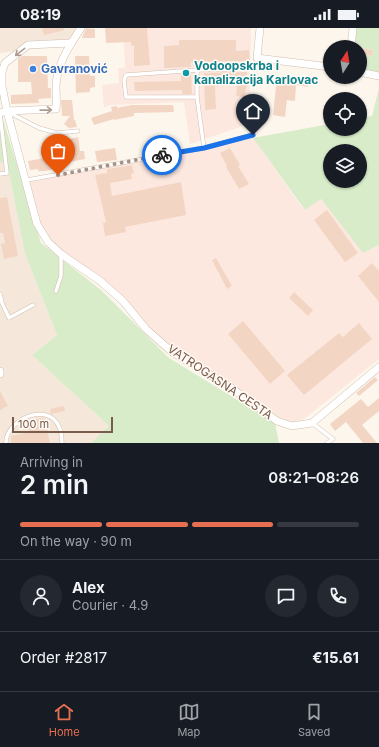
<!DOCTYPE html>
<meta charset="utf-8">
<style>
:root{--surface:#171b24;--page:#242831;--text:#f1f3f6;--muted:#9ea1a6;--line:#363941;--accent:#e76f51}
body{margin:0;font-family:Inter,sans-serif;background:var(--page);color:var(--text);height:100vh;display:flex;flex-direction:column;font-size:15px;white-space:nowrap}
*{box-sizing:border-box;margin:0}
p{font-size:13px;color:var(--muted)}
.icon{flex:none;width:22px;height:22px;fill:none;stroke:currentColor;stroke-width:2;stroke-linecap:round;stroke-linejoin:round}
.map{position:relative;height:415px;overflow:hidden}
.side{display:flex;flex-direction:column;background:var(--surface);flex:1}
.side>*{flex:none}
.needle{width:26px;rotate:11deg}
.buttons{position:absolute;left:323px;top:12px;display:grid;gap:8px}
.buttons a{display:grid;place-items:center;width:44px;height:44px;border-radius:50%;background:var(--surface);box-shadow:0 1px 3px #0004;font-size:20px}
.scale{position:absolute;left:12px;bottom:10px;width:101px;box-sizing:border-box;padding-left:4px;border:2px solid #7a5c4d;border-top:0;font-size:11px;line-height:14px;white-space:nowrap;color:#7a5c4d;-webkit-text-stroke:3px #fffaf3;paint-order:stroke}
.pin{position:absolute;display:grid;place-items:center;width:34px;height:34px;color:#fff;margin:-41px -17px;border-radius:50% 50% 50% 0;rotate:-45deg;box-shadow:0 0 4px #0007}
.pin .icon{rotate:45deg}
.courier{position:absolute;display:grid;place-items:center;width:40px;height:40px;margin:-20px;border:3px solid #1a73e8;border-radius:50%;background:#fff;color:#222;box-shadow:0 1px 5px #0007}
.headline em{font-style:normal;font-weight:600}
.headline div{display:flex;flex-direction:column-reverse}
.headline{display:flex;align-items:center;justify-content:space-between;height:68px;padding:0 20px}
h1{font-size:26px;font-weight:600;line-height:30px}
.bar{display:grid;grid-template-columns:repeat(4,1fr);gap:6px 4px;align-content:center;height:48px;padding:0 20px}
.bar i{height:5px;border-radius:3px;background:var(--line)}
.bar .on{background:var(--accent)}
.bar p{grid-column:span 4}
.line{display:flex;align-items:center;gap:10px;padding:0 20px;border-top:1px solid var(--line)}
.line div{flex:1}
.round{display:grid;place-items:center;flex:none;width:42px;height:42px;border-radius:21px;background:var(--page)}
.status{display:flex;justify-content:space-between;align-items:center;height:28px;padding:0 20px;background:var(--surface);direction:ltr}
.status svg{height:11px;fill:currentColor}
.tabs{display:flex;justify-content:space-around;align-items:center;height:56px;border-top:1px solid var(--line);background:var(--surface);font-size:11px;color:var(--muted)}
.tabs a{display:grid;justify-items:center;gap:2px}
.tabs .on{color:var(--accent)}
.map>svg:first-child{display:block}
.residential{fill:#f5e8da}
.commercial{fill:#fde8e0}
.green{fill:#d8ecc9;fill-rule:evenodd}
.building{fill:#f3d5c3}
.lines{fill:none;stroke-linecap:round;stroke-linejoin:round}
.lane-casing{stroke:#d1beb0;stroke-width:4.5}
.street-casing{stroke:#d1beb0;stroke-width:8}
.lane{stroke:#fff;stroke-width:3.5}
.street{stroke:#fff;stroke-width:7}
.oneway{stroke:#af9d94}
.done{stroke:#a89285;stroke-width:4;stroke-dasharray:0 7.2}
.route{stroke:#1a73e8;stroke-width:5}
.shop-dot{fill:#3f7fe0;stroke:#fffaf3;stroke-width:1.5}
.culture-dot{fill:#0f9aa8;stroke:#fffaf3;stroke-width:1.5}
.labels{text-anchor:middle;stroke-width:3;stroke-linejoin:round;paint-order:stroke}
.culture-label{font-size:12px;font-weight:bold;fill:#0d838f;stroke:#fffaf3;text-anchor:start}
.shop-label{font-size:12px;font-weight:bold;fill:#366cbe;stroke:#fffaf3;text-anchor:start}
.street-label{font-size:12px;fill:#7a5c4d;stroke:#fffaf3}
</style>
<div class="status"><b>08:19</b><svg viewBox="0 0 49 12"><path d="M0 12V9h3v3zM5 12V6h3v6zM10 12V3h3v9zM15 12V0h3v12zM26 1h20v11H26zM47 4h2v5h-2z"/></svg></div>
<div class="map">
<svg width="379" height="415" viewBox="0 0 379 415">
<rect width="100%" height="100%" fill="#fdf6ec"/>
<g class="residential">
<path d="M0,0H81L74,12L39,20L0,25Z"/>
<path d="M7,133L25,226L57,307L32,327L110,399L91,415H0V134Z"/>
</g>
<g class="commercial">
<path d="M123,0H251L249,96L190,116L184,74L111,77L104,79L102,57L119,55L118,40H125Z"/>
<path d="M253,110L304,182L321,171L363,225L379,217V331L304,391L291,395L278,390L172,322L147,299L123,270L49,213L39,195L33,175L30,154Z"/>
</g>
<g class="green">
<path d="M357,0H379V46L360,42V26L372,28L373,22L354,19Z"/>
<path d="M379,60V217L363,225L321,171L305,182L253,110L330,96V101H360V90L372,88ZM330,123H360V153H330Z"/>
<path d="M0,88H2L41,215L101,262L169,330L275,395L279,415H91L109,398L32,327L57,307L25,226L7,134H0Z"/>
</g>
<g class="building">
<path d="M42,0H64L65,2L44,7Z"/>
<path d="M86,0L95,1V10H82Z"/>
<path d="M105,0H147L150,37L134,38V17L131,18V14L106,15Z"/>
<path d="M179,12H236V23L249,22L250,33L191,34V39L164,40V18L179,17Z"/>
<path d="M360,20L373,22L372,28L360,26Z"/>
<path d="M22,28H47L48,60H51V70L38,71L39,75L11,76V67L32,66L31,54H18V31Z"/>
<path d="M75,28H89L90,48H95V59L90,60V64L76,65Z"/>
<path d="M247,44V57L244,69L236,68L237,57L215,58L216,81L205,82L204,45Z"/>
<path d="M181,46H191L192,66H182V62L135,63L134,54L181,53Z"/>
<path d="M277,49L309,53L308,59L296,57L295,73L287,72L285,89L273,87Z"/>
<path d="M61,72H72L74,92H75L77,99L69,100L64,96L70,88H62Z"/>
<path d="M132,77H173L174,84L134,85V88L114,92V91L94,97L91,90L112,83L111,79L117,78V80Z"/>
<path d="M78,109L80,123H84L85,131L64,135L65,139L45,143H38V141L30,142L28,133L67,126L65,112Z"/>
<path d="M115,120L117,132L97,134L95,123Z"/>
<path d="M230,120L240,137L238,138L249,156L239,161L226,139L227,138L220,125Z"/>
<path d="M132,137L134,145L131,146L132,151L110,155L112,168L181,154L186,187L125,199L126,204L105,208L103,195L106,194L95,147L107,145V141Z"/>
<path d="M7,169L18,228L4,231L1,216L5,215L3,205H0V170Z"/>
<path d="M327,182L358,225L345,234L314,192Z"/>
<path d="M216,230L232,258L227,261L212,232Z"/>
<path d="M372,235L379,243V274L358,248Z"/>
<path d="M294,264L313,282L308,288L289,270Z"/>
<path d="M243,293L285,343L270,356L228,306Z"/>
<path d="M359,295L372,311L304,367L287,347L339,305L343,309Z"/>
<path d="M375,349L378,352L359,368L356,365Z"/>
<path d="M0,363L8,378L0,382Z"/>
<path d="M379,370V383L362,397L377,415H363L346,394L335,403L330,396L361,371L368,379Z"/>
<path d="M64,378L65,383L51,386L50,381Z"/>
<path d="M43,390L45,391L50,415H11V408L30,404L27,393Z"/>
</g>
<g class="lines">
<defs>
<g id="lane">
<path d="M197,42L126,47L124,52L126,69H197L204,120"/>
<path d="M197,69V42L234,41"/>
<path d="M10,85L39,100L57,105L78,103"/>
<path d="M0,86L7,145L0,146"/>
<path d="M27,152L204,120L253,107"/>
<path d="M56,263L61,248V227"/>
<path d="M0,266L2,275L9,290L33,277"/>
<path d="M312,395L333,411L327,415"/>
<path d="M6,415C5,389 62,366 62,415"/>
</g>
<g id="street">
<path d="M260,0L257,30L330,39"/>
<path d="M70,15L28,17L5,35L2,44V58L7,83L37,196L48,214L61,226L99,252L123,273L146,301L172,324L230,359L277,393L292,398L312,395L379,339"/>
<path d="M351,19L353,0"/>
<path d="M360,44L379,48"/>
<path d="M0,85L7,83L56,81C57,73 56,66 56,58C57,35 69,19 81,0"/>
<path d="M0,343V346"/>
</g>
</defs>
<use href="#lane" class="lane-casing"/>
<use href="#street" class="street-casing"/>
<use href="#lane" class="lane"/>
<use href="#street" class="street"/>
</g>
<defs><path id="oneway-shaft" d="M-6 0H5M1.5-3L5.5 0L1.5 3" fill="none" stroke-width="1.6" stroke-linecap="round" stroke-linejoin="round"/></defs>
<g class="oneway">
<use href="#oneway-shaft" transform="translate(20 24) rotate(142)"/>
<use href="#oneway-shaft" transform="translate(46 82) rotate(-1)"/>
</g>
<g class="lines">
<path class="done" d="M58,147L162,127"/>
<path class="route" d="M162,127L204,120L253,107"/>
</g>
<circle class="shop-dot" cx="33" cy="41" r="4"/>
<circle class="culture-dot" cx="186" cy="45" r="4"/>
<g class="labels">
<g class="culture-label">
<text x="194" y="42">Vodoopskrba i<tspan x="194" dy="14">kanalizacija Karlovac</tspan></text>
</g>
<g class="shop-label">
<text x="41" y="45">Gavranović</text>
</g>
<g class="street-label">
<text transform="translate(220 354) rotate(34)" y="4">VATROGASNA CESTA</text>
</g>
</g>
</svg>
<div class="buttons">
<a><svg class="needle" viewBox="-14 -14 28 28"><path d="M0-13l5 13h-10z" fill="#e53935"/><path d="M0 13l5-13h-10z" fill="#9ea1a6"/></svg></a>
<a><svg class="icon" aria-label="locate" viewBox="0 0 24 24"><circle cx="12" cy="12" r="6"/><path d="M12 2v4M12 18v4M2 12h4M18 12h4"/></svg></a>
<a><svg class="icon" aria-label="layers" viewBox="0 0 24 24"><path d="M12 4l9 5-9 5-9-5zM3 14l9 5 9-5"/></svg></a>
</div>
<div class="scale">100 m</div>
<div class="pin" style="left:58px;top:147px;background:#ea580c"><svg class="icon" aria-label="bag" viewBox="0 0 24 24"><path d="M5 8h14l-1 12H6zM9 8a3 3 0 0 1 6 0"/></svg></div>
<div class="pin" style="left:253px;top:107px;background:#1f2937"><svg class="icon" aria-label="home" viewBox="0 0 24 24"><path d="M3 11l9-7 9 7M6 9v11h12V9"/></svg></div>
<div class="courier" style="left:162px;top:127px"><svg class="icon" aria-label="bike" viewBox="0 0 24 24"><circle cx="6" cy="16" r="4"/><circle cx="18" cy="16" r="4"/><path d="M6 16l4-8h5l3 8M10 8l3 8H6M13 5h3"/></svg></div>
</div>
<section class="side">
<div class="headline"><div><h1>2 min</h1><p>Arriving in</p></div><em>08:21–08:26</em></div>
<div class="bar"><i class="on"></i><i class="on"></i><i class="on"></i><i></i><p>On the way · 90 m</p></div>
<div class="line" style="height:72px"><a class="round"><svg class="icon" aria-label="person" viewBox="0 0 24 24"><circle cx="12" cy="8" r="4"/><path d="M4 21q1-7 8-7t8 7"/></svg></a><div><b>Alex</b><p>Courier · 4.9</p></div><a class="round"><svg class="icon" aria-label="chat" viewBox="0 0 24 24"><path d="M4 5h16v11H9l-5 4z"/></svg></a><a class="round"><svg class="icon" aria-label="phone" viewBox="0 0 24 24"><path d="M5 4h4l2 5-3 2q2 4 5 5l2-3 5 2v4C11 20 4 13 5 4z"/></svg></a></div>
<div class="line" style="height:52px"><div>Order #2817</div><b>€15.61</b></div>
</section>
<nav class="tabs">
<a class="on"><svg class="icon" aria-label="home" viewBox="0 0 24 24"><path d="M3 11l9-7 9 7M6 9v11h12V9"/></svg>Home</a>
<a><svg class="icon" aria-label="map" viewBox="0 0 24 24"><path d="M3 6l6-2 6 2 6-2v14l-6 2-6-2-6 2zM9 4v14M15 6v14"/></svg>Map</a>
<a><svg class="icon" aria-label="saved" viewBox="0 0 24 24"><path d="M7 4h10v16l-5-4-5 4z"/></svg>Saved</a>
</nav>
